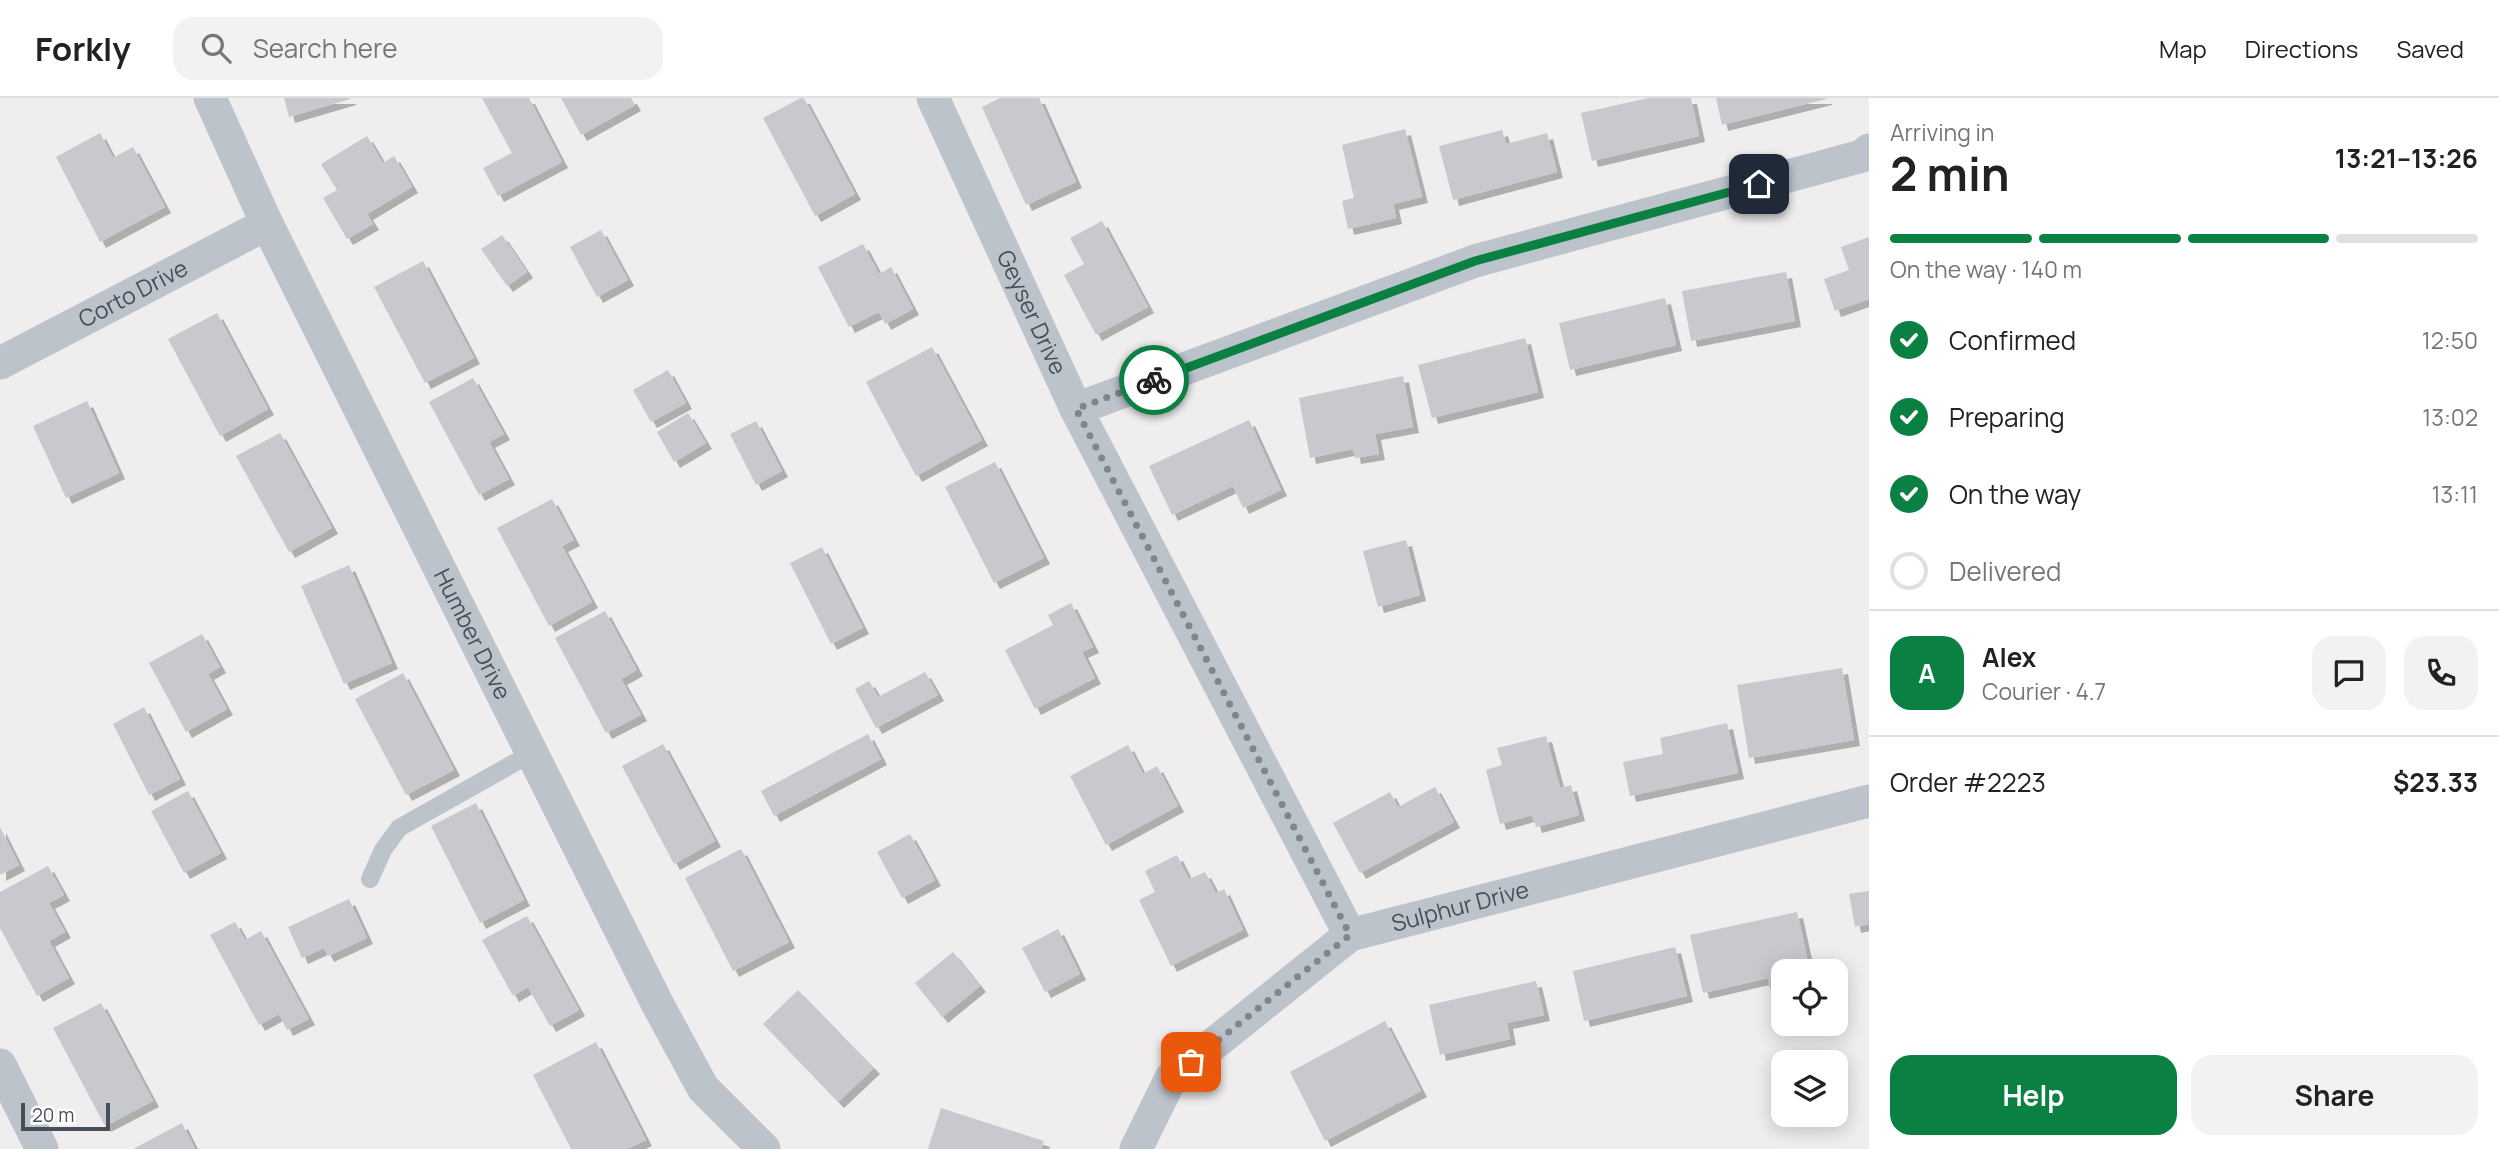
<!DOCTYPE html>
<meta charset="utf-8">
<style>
:root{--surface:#fff;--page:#f2f2f2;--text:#222;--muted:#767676;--line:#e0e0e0;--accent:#0b8043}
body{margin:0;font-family:Manrope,sans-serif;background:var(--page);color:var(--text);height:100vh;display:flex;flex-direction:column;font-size:26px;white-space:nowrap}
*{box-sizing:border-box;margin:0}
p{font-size:23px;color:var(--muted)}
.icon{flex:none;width:38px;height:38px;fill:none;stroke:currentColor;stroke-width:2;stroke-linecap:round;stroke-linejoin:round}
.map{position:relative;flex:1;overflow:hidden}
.details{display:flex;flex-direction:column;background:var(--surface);width:630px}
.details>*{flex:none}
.tools{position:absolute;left:1771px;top:861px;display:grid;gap:14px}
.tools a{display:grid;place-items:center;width:77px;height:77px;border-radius:14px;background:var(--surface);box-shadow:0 4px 18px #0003;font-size:35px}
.scale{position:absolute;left:21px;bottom:18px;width:89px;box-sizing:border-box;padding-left:7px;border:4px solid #464f59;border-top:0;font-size:19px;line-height:24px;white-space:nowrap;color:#464f59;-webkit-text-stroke:5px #fff;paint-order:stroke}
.pin{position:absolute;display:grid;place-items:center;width:60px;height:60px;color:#fff;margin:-30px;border-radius:14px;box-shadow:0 4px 10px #0006}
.courier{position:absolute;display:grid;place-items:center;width:70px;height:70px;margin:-35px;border:5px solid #0b8043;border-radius:50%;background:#fff;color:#222;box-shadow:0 2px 9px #0007}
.head em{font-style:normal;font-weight:700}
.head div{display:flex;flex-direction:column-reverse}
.head{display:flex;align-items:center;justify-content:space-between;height:119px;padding:0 21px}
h1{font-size:46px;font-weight:700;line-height:52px}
.bar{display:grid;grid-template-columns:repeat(4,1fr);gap:10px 7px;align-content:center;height:84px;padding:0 21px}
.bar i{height:9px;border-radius:5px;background:var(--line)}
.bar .on{background:var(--accent)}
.bar p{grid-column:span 4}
.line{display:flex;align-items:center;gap:18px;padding:0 21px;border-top:2px solid var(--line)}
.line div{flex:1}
.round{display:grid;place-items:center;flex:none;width:74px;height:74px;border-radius:21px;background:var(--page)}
ol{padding:0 21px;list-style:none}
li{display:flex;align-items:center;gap:21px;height:77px}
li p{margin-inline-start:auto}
li .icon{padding:7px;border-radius:50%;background:var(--accent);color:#fff;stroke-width:4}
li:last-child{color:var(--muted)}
li i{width:38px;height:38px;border:4px solid var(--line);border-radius:50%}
.button{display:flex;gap:14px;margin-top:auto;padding:14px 21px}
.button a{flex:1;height:80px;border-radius:21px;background:var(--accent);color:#fff;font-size:28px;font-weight:700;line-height:80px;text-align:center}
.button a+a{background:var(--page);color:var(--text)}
header{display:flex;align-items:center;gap:42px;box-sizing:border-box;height:98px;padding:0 35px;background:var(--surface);border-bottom:2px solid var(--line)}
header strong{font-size:33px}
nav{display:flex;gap:38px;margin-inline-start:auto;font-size:24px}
.search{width:490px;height:63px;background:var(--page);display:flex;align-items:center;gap:18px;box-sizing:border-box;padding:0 24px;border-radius:21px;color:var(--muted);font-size:26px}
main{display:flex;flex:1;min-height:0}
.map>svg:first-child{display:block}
.building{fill:#c7c9cf;filter:url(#shadow)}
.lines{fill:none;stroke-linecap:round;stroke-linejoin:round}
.lane{stroke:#bcc3cb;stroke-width:18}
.street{stroke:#bcc3cb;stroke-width:33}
.done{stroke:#81868d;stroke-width:7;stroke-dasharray:0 12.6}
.route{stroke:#0b8043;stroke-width:9}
.labels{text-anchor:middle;stroke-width:5;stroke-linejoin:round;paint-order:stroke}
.street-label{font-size:23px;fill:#464f59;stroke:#fff}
</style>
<header>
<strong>Forkly</strong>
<div class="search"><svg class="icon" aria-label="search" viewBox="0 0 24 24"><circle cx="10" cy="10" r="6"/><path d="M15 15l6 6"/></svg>Search here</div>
<nav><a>Map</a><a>Directions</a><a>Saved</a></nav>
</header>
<main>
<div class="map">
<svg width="1869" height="1051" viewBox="0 0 1869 1051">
<defs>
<filter id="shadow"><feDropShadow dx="6" dy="6" stdDeviation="0" flood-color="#0004"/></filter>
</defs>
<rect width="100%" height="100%" fill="#efeded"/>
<g class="building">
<path d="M284,0H350V1L289,19Z"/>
<path d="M482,0H529L562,64L498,98L483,70L512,55Z"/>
<path d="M561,0H631L635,7L581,37Z"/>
<path d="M801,0H804L855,96L815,118L763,20Z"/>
<path d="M1000,0H1039L1076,84L1026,107L982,9Z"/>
<path d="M1648,0H1691L1699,38L1592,63L1581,15Z"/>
<path d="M1716,0H1826V1L1722,27Z"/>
<path d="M1405,31L1422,99L1393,106L1396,120L1348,131L1342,103L1354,100L1342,47Z"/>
<path d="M1502,32L1506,46L1547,35L1557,74L1453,102L1439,48Z"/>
<path d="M100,35L113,60L133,49L165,109L100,144L56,59Z"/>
<path d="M367,38L383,65L394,58L412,89L367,116L373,126L347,141L323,100L337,92L321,66Z"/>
<path d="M1102,123L1148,209L1096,237L1064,177L1084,166L1070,140Z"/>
<path d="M601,132L628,182L597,199L570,149Z"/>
<path d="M502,137L527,174L507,188L481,151Z"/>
<path d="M1869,139V201L1835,213L1824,181L1849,172L1841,149Z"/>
<path d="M863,146L879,176L891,169L913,211L885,226L879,214L849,229L818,169Z"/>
<path d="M423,163L474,260L425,285L374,189Z"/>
<path d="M1786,174L1795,223L1691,243L1682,193Z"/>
<path d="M1665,200L1676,247L1570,272L1559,225Z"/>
<path d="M217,215L268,311L220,338L168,241Z"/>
<path d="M1525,240L1538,294L1432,320L1418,267Z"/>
<path d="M932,249L982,342L916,378L866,284Z"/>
<path d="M668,272L686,305L651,324L633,292Z"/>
<path d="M1403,278L1413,329L1375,336L1379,356L1355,360L1353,351L1310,360L1299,300Z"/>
<path d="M473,280L504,336L489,344L509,381L479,397L429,304Z"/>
<path d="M87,303L119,375L66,400L33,328Z"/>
<path d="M688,315L706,345L674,364L657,334Z"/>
<path d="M1249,322L1281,392L1243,410L1233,388L1172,417L1149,368Z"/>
<path d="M756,323L782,373L756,387L730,336Z"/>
<path d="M280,335L332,430L289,454L236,358Z"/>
<path d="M995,364L1044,460L994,485L945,389Z"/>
<path d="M552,401L574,442L562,448L592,504L549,528L497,430Z"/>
<path d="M1406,442L1420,497L1378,509L1363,453Z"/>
<path d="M822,449L863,530L831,546L790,465Z"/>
<path d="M349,467L392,565L344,586L301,488Z"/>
<path d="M1071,505L1093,549L1082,554L1095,580L1035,611L1005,552L1053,527L1048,517Z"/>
<path d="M605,513L637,572L621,581L641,617L606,635L555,540Z"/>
<path d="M202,536L220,569L208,576L227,611L186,634L149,565Z"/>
<path d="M1842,570L1854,642L1749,660L1737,587Z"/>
<path d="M925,574L938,597L876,630L855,591L869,583L878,599Z"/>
<path d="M403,575L454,672L406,697L355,601Z"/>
<path d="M144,609L180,681L149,697L113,626Z"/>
<path d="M1727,625L1738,675L1630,698L1623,664L1663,656L1660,640Z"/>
<path d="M868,636L881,661L774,718L761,693Z"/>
<path d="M1546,638L1560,690L1571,687L1579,717L1536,729L1532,717L1500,726L1486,672L1502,667L1497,650Z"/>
<path d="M663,646L715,743L674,766L622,668Z"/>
<path d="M1128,647L1143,676L1157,668L1178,708L1106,747L1070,678Z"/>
<path d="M1435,689L1454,724L1360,775L1333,725L1390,694L1398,709Z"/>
<path d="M188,693L221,755L184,775L151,713Z"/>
<path d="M476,705L524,802L480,825L431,728Z"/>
<path d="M0,729L19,767L0,777Z"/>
<path d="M910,736L935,782L902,800L877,754Z"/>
<path d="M741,751L789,844L733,873L685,780Z"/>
<path d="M1177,757L1189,781L1205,774L1216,795L1224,791L1243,832L1171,868L1139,802L1155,794L1145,773Z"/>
<path d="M48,768L64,797L49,805L65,834L49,843L69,880L37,898L0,830V794Z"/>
<path d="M1869,793V826L1855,829L1849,796Z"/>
<path d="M349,801L367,840L328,858L324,850L302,860L288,829Z"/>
<path d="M1797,814L1810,873H1783V888L1770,891L1768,880L1703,895L1690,837Z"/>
<path d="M527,818L579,912L550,928L528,889L513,898L482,842Z"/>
<path d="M235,824L245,842L261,833L309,921L287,932L279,916L259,927L210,837Z"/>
<path d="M1058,831L1080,876L1045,894L1022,850Z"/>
<path d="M1675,849L1687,898L1584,923L1573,873Z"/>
<path d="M953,854L980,888L942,919L915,885Z"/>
<path d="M1536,883L1544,917L1507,925L1510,941L1440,957L1429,907Z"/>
<path d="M798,892L874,970L838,1004L763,926Z"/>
<path d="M101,905L153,1003L105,1028L53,930Z"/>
<path d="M1385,923L1421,993L1325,1043L1290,974Z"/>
<path d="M596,944L646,1042L627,1051H571L533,977Z"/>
<path d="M941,1010L1044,1043L1041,1051H928Z"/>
<path d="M182,1025L195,1051H133Z"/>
</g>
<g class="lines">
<path class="lane" d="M370,781L383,752L399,730L532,655"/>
<g class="street">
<path id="s1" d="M210,0L267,126L658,907L703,990L764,1051"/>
<path id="s2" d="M933,0L1076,311L1350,837"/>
<path id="s3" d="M0,265L267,126"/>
<path d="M1076,311L1475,163L1862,58L1869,52"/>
<path d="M0,967L42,1051"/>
<path id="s4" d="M1136,1051L1171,980L1350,837L1869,703"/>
</g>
</g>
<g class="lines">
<path class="done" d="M1154,282L1076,311L1350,837L1191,964"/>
<path class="route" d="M1154,282L1475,163L1759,86"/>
</g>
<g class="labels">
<g class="street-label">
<text dy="8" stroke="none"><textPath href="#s3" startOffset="150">Corto Drive</textPath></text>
<text dy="8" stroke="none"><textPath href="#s2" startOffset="236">Geyser Drive</textPath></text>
<text dy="8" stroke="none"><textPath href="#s1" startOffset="597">Humber Drive</textPath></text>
<text dy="8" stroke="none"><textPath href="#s4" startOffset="422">Sulphur Drive</textPath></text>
</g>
</g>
</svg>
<div class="tools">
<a><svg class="icon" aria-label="locate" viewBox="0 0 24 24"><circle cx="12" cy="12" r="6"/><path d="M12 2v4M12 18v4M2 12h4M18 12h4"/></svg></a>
<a><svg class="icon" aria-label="layers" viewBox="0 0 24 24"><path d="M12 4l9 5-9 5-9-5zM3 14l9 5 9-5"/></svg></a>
</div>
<div class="scale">20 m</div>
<div class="pin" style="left:1191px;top:964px;background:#ea580c"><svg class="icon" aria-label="bag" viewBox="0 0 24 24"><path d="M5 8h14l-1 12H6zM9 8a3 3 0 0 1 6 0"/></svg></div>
<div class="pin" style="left:1759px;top:86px;background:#1f2937"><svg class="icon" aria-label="home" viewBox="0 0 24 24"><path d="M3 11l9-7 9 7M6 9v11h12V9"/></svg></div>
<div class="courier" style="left:1154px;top:282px"><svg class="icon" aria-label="bike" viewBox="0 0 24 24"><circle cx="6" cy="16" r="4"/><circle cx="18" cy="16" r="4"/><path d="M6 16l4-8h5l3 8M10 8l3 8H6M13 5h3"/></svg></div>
</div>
<section class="details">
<div class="head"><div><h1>2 min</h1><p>Arriving in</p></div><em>13:21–13:26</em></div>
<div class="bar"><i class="on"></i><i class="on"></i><i class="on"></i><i></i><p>On the way · 140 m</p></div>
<ol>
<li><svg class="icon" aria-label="check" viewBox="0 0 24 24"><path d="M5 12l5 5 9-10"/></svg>Confirmed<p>12:50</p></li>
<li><svg class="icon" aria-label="check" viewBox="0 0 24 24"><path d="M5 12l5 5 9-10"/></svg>Preparing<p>13:02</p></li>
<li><svg class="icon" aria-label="check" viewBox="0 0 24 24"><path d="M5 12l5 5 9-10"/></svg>On the way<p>13:11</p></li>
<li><i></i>Delivered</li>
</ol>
<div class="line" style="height:126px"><b class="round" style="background:var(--accent);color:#fff">A</b><div><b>Alex</b><p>Courier · 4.7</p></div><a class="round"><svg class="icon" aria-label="chat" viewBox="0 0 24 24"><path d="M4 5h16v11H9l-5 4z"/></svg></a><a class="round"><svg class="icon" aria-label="phone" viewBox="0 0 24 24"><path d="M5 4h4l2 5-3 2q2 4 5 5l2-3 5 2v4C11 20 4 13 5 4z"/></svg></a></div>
<div class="line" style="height:91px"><div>Order #2223</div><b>$23.33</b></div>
<div class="button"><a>Help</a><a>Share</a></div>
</section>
</main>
